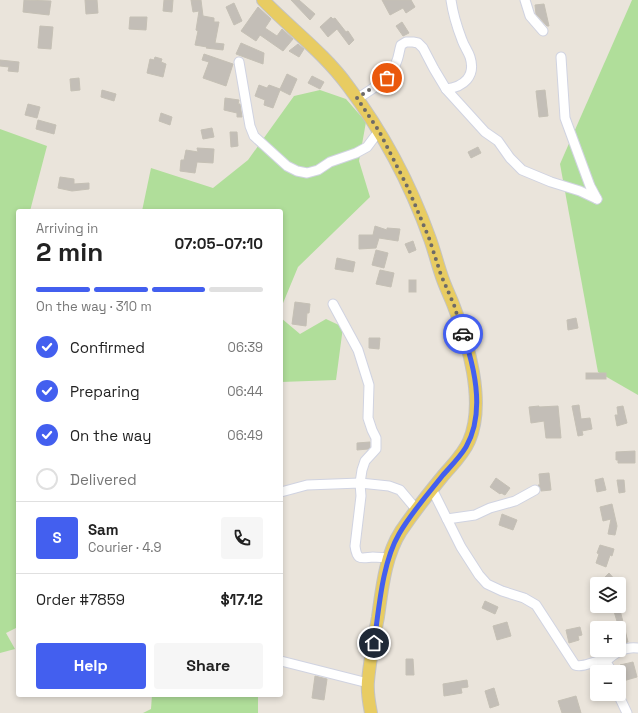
<!DOCTYPE html>
<meta charset="utf-8">
<style>
:root{--surface:#fff;--page:#f6f6f6;--text:#222;--muted:#767676;--line:#e0e0e0;--accent:#435fef}
body{margin:0;font-family:"Space Grotesk",sans-serif;background:var(--page);color:var(--text);height:100vh;display:flex;flex-direction:column;font-size:15px;white-space:nowrap}
*{box-sizing:border-box;margin:0}
p{font-size:13px;color:var(--muted)}
.icon{flex:none;width:22px;height:22px;fill:none;stroke:currentColor;stroke-width:2;stroke-linecap:round;stroke-linejoin:round}
.map{position:relative;flex:1;overflow:hidden}
.drawer{position:absolute;left:16px;top:209px;width:267px;height:488px;display:flex;flex-direction:column;background:var(--surface);border-radius:4px;box-shadow:0 2px 6px #0003}
.drawer>*{flex:none}
.buttons{position:absolute;left:590px;top:577px;display:grid;gap:8px}
.buttons a{display:grid;place-items:center;width:36px;height:36px;border-radius:4px;background:var(--surface);box-shadow:0 2px 6px #0003;font-size:20px}
.pin{position:absolute;display:grid;place-items:center;width:34px;height:34px;color:#fff;margin:-17px;border:2px solid #fff;border-radius:50%;box-shadow:0 1px 4px #0007}
.courier{position:absolute;display:grid;place-items:center;width:40px;height:40px;margin:-20px;border:3px solid #435fef;border-radius:50%;background:#fff;color:#222;box-shadow:0 1px 5px #0007}
.overview em{font-style:normal;font-weight:700}
.overview div{display:flex;flex-direction:column-reverse}
.overview{display:flex;align-items:center;justify-content:space-between;height:68px;padding:0 20px}
h1{font-size:26px;font-weight:700;line-height:30px}
.bar{display:grid;grid-template-columns:repeat(4,1fr);gap:6px 4px;align-content:center;height:48px;padding:0 20px}
.bar i{height:5px;border-radius:3px;background:var(--line)}
.bar .active{background:var(--accent)}
.bar p{grid-column:span 4}
.line{display:flex;align-items:center;gap:10px;padding:0 20px;border-top:1px solid var(--line)}
.line div{flex:1}
.round{display:grid;place-items:center;flex:none;width:42px;height:42px;border-radius:4px;background:var(--page)}
ol{padding:0 20px;list-style:none}
li{display:flex;align-items:center;gap:12px;height:44px}
li p{margin-inline-start:auto}
li .icon{padding:4px;border-radius:50%;background:var(--accent);color:#fff;stroke-width:4}
li:last-child{color:var(--muted)}
li i{width:22px;height:22px;border:2px solid var(--line);border-radius:50%}
.primary-button{display:flex;gap:8px;margin-top:auto;padding:8px 20px}
.primary-button a{flex:1;height:46px;border-radius:4px;background:var(--accent);color:#fff;font-size:16px;font-weight:700;line-height:46px;text-align:center}
.primary-button a+a{background:var(--page);color:var(--text)}
.map>svg:first-child{display:block}
.green{fill:#b0de9a}
.building{fill:#c3beb7;stroke:#c5c0b5}
.lines{fill:none;stroke-linecap:round;stroke-linejoin:round}
.minor-casing{stroke:#d0d3e1;stroke-width:11}
.major-casing{stroke:#c3c3c3;stroke-width:14}
.minor{stroke:#fff;stroke-width:9}
.major{stroke:#e8cc62;stroke-width:12}
.done{stroke:#6d6a67;stroke-width:4;stroke-dasharray:0 7.2}
.route{stroke:#435fef;stroke-width:5}
</style>
<div class="map">
<svg width="638" height="713" viewBox="0 0 638 713">
<rect width="100%" height="100%" fill="#eae4db"/>
<g class="green">
<path d="M632,0H638V395L598,372L560,164Z"/>
<path d="M320,90L346,99L366,122L359,161L370,197L298,267L281,308V211H142L151,168L213,188L248,160L294,96Z"/>
<path d="M0,129L47,146L30,211H18V627L6,633L15,649L0,653Z"/>
<path d="M281,318L300,334L326,319L343,327L336,380L281,382Z"/>
<path d="M152,695H258V713H143L151,709Z"/>
</g>
<g class="building">
<path d="M24,0L51,1L49,15L23,12Z"/>
<path d="M85,0H97L98,13L86,14Z"/>
<path d="M164,0H173L172,12L163,11Z"/>
<path d="M191,0H201L203,16L214,18V22H219L215,43L224,44L223,50L206,48L207,47L195,45L198,31L196,30L199,11L193,12Z"/>
<path d="M291,0H299L315,14L310,20Z"/>
<path d="M382,0H411L415,7L406,13L403,8L390,15Z"/>
<path d="M234,3L242,21L234,25L226,7Z"/>
<path d="M544,4L549,26H547L536,14L535,5Z"/>
<path d="M258,7L271,19L265,28L277,36L282,29L293,39L283,51L260,35L256,41L241,31Z"/>
<path d="M130,17H147L146,30L129,29Z"/>
<path d="M331,17L333,19L335,18L346,32L348,31L354,40L349,45L337,29L328,37L320,27Z"/>
<path d="M402,22L409,33L403,36L396,26Z"/>
<path d="M40,26L53,27L51,49L38,48Z"/>
<path d="M241,43L264,53L263,64L236,54Z"/>
<path d="M298,44L304,49L299,57L289,51Z"/>
<path d="M204,54L233,64L226,86L203,78L209,62L202,60Z"/>
<path d="M155,57L162,59L161,62L166,64L163,77L147,73L150,59L154,60Z"/>
<path d="M0,60L19,62L18,72L8,71L9,67L0,66Z"/>
<path d="M287,74L297,79L290,95L280,90L273,108L264,105L265,100L255,96L259,85L267,88L269,85L280,89Z"/>
<path d="M312,76L324,82L320,89L308,83Z"/>
<path d="M79,78L80,90L71,91L70,79Z"/>
<path d="M102,90L116,94L114,101L101,97Z"/>
<path d="M545,90L548,116L539,117L536,91Z"/>
<path d="M225,98L239,100L238,104H240L242,117H237V113L224,110Z"/>
<path d="M28,104L40,107L37,118L25,115Z"/>
<path d="M161,113L172,117L170,125L159,121Z"/>
<path d="M38,120L56,125L54,134L36,129Z"/>
<path d="M212,128L214,137L203,139L201,130Z"/>
<path d="M230,132H237L238,146L231,147Z"/>
<path d="M478,147L481,153L471,158L468,152Z"/>
<path d="M197,148L214,149L213,163L197,162L195,173L180,171L181,160H184L186,150L198,152Z"/>
<path d="M60,177L74,179V184L89,183V189L72,191L58,188Z"/>
<path d="M375,226L387,230V228L400,229L398,241L379,238L376,248L359,249V235H373Z"/>
<path d="M413,241L416,250L409,253L405,244Z"/>
<path d="M376,250L388,253L384,268L372,265Z"/>
<path d="M337,258L355,262L353,272L335,269Z"/>
<path d="M380,270L394,273L391,287L376,284Z"/>
<rect x="409" y="280" width="7" height="12"/>
<path d="M295,302L310,304L309,313H307L306,326L292,324Z"/>
<path d="M576,318L578,328L568,330L567,320Z"/>
<path d="M369,338H380L379,349L369,348Z"/>
<rect x="586" y="373" width="20" height="6"/>
<path d="M579,405L581,419L590,418L592,429L582,431L583,435L578,436L572,406Z"/>
<path d="M539,406V407L558,406L561,438H546L544,421L531,423L529,407Z"/>
<path d="M623,406L627,423L617,426L615,415H618L617,407Z"/>
<path d="M370,442V447L368,449L357,450V443Z"/>
<path d="M635,451V463H618V460H616V452Z"/>
<path d="M549,473L551,490L541,491L540,487L538,485H540L539,474Z"/>
<path d="M496,478L510,488L505,495L501,493L500,494L490,487Z"/>
<path d="M603,478L606,490L597,492L595,480Z"/>
<path d="M617,480H624L625,492L619,493Z"/>
<path d="M612,504L617,526L615,535L608,534L611,519L603,521L600,507Z"/>
<path d="M502,514L517,520L513,530L499,525Z"/>
<path d="M600,545L614,549L612,556L610,555L606,567L596,563L599,554L597,553Z"/>
<path d="M609,573L616,581L613,584H608L603,579Z"/>
<path d="M485,601L498,607L495,614L482,608Z"/>
<path d="M619,606L628,642L624,643L619,640V628L613,608Z"/>
<path d="M507,622L511,636L497,640L493,626Z"/>
<path d="M580,627L582,635L578,636L579,640L569,643L566,630Z"/>
<path d="M406,659H413L414,675H406Z"/>
<path d="M633,662L637,677L623,681L620,665Z"/>
<path d="M315,676L327,679L324,700L312,698Z"/>
<path d="M467,680L468,687L461,688L462,693L444,696L443,684Z"/>
<path d="M494,688L499,705L490,708L485,691Z"/>
<path d="M576,696L581,713H562L558,701Z"/>
</g>
<g class="lines">
<defs>
<g id="minor">
<path d="M525,0L530,16L543,31"/>
<path d="M561,57L565,118L590,186L597,199"/>
<path d="M239,62L250,126L254,136L287,166L297,171L307,173L318,170L330,162L356,153L367,147L379,131"/>
<path d="M446,89C464,87 476,76 470,57C468,51 464,46 462,40C457,27 453,14 451,0"/>
<path d="M357,99C371,89 390,80 396,63C399,57 399,51 401,45L406,42H413L418,43L423,48L434,69L446,89L485,132L498,141L510,158L522,170L551,182L580,191L597,199"/>
<path d="M333,304L358,350L369,385L368,418L372,430L376,438V449L365,461L362,470L360,483L361,496L355,546C357,561 361,558 373,557C378,557 384,558 389,558"/>
<path d="M432,489L461,547L479,575L487,584L502,591L524,598L536,605L575,665C588,670 605,649 611,672"/>
<path d="M281,492L307,485L360,483L389,486L400,490L416,509"/>
<path d="M447,519L475,515L490,508L515,501L535,490"/>
<path d="M281,661L368,683"/>
<path d="M605,662C615,653 624,646 638,648"/>
<path d="M618,694L627,713"/>
</g>
<path id="major" d="M263,0C291,29 324,53 348,86C382,131 411,186 430,239C434,250 437,262 441,274C444,284 449,294 453,304C468,342 486,402 469,441C463,455 452,465 442,477C428,494 414,512 401,531C385,556 382,589 378,617C374,638 370,660 368,681C367,691 369,703 371,713"/>
</defs>
<use href="#minor" class="minor-casing"/>
<use href="#major" class="major-casing"/>
<use href="#minor" class="minor"/>
<use href="#major" class="major"/>
</g>
<g class="lines">
<path class="done" d="M387,78L357,98L379,131L408,188L429,238L441,275L454,305L463,334"/>
<path class="route" d="M374,643C379,609 382,563 399,534C411,513 428,494 443,475C451,466 460,457 466,447C485,414 475,368 463,334"/>
</g>
</svg>
<div class="buttons">
<a><svg class="icon" aria-label="layers" viewBox="0 0 24 24"><path d="M12 4l9 5-9 5-9-5zM3 14l9 5 9-5"/></svg></a>
<a>+</a>
<a>−</a>
</div>
<div class="pin" style="left:387px;top:78px;background:#ea580c"><svg class="icon" aria-label="bag" viewBox="0 0 24 24"><path d="M5 8h14l-1 12H6zM9 8a3 3 0 0 1 6 0"/></svg></div>
<div class="pin" style="left:374px;top:643px;background:#1f2937"><svg class="icon" aria-label="home" viewBox="0 0 24 24"><path d="M3 11l9-7 9 7M6 9v11h12V9"/></svg></div>
<div class="courier" style="left:463px;top:334px"><svg class="icon" aria-label="car" viewBox="0 0 24 24"><path d="M5 17H2v-5l4-1 3-4h7l3 4 3 1v5h-3M9 17h6M6 11h13"/><circle cx="7" cy="17" r="2"/><circle cx="17" cy="17" r="2"/></svg></div>
<section class="drawer">
<div class="overview"><div><h1>2 min</h1><p>Arriving in</p></div><em>07:05–07:10</em></div>
<div class="bar"><i class="active"></i><i class="active"></i><i class="active"></i><i></i><p>On the way · 310 m</p></div>
<ol>
<li><svg class="icon" aria-label="check" viewBox="0 0 24 24"><path d="M5 12l5 5 9-10"/></svg>Confirmed<p>06:39</p></li>
<li><svg class="icon" aria-label="check" viewBox="0 0 24 24"><path d="M5 12l5 5 9-10"/></svg>Preparing<p>06:44</p></li>
<li><svg class="icon" aria-label="check" viewBox="0 0 24 24"><path d="M5 12l5 5 9-10"/></svg>On the way<p>06:49</p></li>
<li><i></i>Delivered</li>
</ol>
<div class="line" style="height:72px"><b class="round" style="background:var(--accent);color:#fff">S</b><div><b>Sam</b><p>Courier · 4.9</p></div><a class="round"><svg class="icon" aria-label="phone" viewBox="0 0 24 24"><path d="M5 4h4l2 5-3 2q2 4 5 5l2-3 5 2v4C11 20 4 13 5 4z"/></svg></a></div>
<div class="line" style="height:52px"><div>Order #7859</div><b>$17.12</b></div>
<div class="primary-button"><a>Help</a><a>Share</a></div>
</section>
</div>
